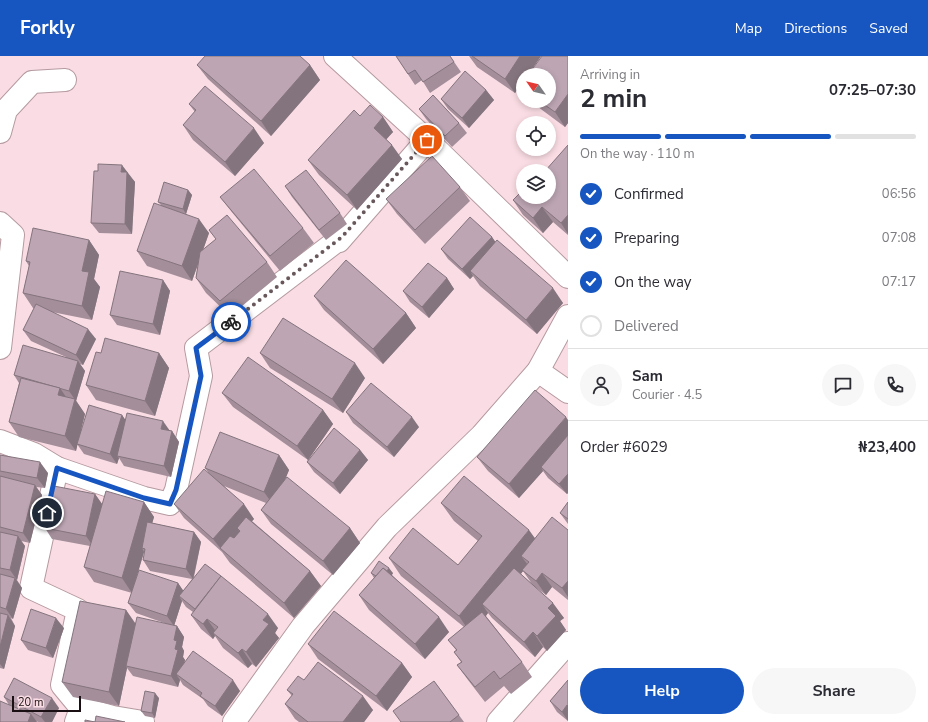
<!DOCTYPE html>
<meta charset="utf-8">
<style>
:root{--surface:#fff;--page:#f7f7f7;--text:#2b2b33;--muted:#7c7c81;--line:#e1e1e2;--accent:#1756c1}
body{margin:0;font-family:"Nunito Sans",sans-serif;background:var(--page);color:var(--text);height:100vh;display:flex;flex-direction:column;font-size:15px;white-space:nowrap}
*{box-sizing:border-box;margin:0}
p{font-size:13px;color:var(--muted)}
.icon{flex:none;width:22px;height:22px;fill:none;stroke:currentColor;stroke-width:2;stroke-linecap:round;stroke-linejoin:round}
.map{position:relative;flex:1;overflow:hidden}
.details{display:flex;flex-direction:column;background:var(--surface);width:360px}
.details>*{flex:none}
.needle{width:26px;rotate:304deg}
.buttons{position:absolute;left:516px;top:12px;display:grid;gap:8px}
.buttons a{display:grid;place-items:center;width:40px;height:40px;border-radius:50%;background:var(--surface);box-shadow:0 2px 6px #0003;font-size:20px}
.scale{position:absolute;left:12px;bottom:10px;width:69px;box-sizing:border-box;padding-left:4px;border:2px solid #1a1013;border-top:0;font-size:11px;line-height:14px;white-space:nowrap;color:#1a1013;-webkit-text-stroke:3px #fadde4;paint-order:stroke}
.pin{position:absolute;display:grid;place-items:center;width:34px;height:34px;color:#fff;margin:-17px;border:2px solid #fff;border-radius:50%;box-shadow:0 1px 4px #0007}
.courier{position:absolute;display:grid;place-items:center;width:40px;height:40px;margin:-20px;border:3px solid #1756c1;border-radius:50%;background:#fff;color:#222;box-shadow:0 1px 5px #0007}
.head em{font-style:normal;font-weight:700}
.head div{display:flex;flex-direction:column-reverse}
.head{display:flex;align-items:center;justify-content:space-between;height:68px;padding:0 12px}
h1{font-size:26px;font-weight:700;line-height:30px}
.bar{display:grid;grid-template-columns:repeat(4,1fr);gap:6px 4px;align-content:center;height:48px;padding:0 12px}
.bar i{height:5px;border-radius:3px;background:var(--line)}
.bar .current{background:var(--accent)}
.bar p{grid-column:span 4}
.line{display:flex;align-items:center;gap:10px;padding:0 12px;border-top:1px solid var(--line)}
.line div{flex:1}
.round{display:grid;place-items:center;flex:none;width:42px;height:42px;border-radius:21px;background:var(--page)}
ol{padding:0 12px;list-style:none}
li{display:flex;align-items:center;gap:12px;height:44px}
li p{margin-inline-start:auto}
li .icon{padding:4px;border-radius:50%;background:var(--accent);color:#fff;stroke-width:4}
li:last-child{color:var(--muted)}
li i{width:22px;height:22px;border:2px solid var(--line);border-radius:50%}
.primary-button{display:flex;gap:8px;margin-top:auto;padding:8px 12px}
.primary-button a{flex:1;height:46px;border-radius:24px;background:var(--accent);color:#fff;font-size:16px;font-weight:700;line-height:46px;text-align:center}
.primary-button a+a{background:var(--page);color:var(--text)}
header{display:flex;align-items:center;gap:24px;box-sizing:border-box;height:56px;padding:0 20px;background:var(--accent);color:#fff}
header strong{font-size:19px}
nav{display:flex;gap:22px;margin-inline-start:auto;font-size:14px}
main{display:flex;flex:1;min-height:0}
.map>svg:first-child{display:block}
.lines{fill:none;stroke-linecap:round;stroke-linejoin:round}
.minor-casing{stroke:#b59aa0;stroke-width:24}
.minor{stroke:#fff;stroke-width:22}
.wall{fill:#a38e9a;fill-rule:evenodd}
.shaded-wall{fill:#84747d}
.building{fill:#bda5b3;stroke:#84747d}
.done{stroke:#68585c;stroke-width:4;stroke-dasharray:0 7.2}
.route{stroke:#1756c1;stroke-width:5}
</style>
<header>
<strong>Forkly</strong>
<nav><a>Map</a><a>Directions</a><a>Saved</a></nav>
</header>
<main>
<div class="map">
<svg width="568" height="666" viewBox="0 0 568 666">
<rect width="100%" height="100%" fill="#fadde4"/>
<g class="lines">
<defs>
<g id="minor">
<path d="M335,0L427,84L568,221"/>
<path d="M0,76L6,54L32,26L65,24"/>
<path d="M0,167L13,179L0,292"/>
<path d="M339,185L427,84"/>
<path d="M538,315L568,336"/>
<path d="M0,385L34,398L57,412L144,442L170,448L176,434L201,320L196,292L342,181"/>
<path d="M57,412L31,532L78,554L62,629L81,652"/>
<path d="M76,666L81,652L113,661L143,666"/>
<path d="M234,666L303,570L387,471L482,379L538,315L568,260"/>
<path d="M498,666L568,587"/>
</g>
</defs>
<use href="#minor" class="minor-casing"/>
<use href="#minor" class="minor"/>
</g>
<g class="wall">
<path d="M396,0H450L461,16L430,37L422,24L415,29Z"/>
<path d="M469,0H541L528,19L568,0V67L565,71L530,45H549L523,19V36L520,31L515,37L477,11Z"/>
<path d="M197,9H310L320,24L271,80L208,23Z"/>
<path d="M486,34L494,44L469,72L448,53L441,43Z"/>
<path d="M189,48L264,87L235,120L193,84L183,69L195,56Z"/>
<path d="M419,53L459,67L467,77L452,91L426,63Z"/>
<path d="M360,60L383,61L393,76L386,83L402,103L357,154L319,119L308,104Z"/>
<path d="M568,89V179L553,166L543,177L523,159L513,144L523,141Z"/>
<path d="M126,116L135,126L132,178L99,177L91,167Z"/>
<path d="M285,130L340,157L347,168L326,184L292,141Z"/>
<path d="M460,131L470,145L425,188L397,158L386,143Z"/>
<path d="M188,134L192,139L186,158L209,177L203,194L216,183L209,174L267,206L277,221L230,260L206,237L196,222L198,208L192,225L147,210L137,195L161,149L158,146Z"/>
<path d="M220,141L303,172L314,187L280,215L231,155Z"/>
<path d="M492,181L495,186L563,247L537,278L480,230L473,220L470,223L448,203L441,193Z"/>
<path d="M89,184L99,199L94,223L100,231L92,264L52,256L96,283L83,309L80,308L85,315L76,345L85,358L81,373L122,359L125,364L172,375L179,386L171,421L124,410L119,402L117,408L84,398L77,388L76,395L19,381L9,366L19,327L14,319L66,301L31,285L23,274L34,252H33L23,237L29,210L26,205Z"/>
<path d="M447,222L454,233L429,262L410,246L403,235Z"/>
<path d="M163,224L170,235L160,279L117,269L110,259Z"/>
<path d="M314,240L406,257L416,272L383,308L324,254Z"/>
<path d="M101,297H159L169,312L155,360L96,344L86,329Z"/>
<path d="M260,297L365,322L343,357L270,312Z"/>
<path d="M222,337L323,354L333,368L309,403L360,394L368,404L340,438L314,416L307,406L308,404L233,351Z"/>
<path d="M346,356L419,371L394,401L353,367Z"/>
<path d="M568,364V437L567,438L548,422L543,415L519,442L488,415L477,401Z"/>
<path d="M0,399L48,417L45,432L36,431L42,439L30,487L21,485L25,490L17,524L22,532L13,563L11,562L15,570L4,613L0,612Z"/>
<path d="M279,399L289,414L285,424L350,472L360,487L333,519L271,468L261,454L266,447L224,430L254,463L252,465L310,515L321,530L294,562L230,507L222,496L184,462L174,448L208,416L205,412Z"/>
<path d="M95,438L102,448L101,454L144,446L154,461L152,467L194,476L201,486L194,521L278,572L275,577L279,582L256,611L252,608L248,612L223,592L215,580L213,583L201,573L191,559L193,556L186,551L182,545L174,570H177L184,581L182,591L184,595L183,601L185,604L184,607L240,635L222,660L208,650L203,643L183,629L180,624L178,631L133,620L127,612L119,650L73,641L62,626L126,554L136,568L170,569L136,557L128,547L132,537L94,526L84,511L90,490L52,483L45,472ZM144,496H145L143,504L150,515L192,523L183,535L178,527L132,535Z"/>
<path d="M568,446V468L560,457Z"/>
<path d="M441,447L535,482L568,474V544L552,531L546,539L535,531L564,562L560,565L566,574L547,595L543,591L535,601L492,562L488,557L486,560L522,606L532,621L511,638L504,630L485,646L468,624L457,609L461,606L454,596L456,594L448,584L464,571L401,520L389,502L458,509L478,485L454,465ZM523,515L532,528L521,518Z"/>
<path d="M371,517H393L392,519L449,576L425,603L369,554L359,539L374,522Z"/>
<path d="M64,572L53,602L28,594L21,584Z"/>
<path d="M308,588L402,607L412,621L387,655L318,603Z"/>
<path d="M304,624L373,654L364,666H299L295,663L285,648L292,640L287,634Z"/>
<path d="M568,624V665L557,656L550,645Z"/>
<path d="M434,625L464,666H401Z"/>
<path d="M4,641L59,652L52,666H38L36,665L37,666H0L9,649Z"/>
<path d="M159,642L155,662L145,660L141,655Z"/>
</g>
<g class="shaded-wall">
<path d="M520,0H541L528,19H523V26L515,37L505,23Z"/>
<path d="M310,9L320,24L271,80L261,65Z"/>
<path d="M486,34L494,44L469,72L462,62Z"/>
<path d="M568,38V67L565,71L555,56Z"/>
<path d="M383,61L393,76L384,86L374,72Z"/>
<path d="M254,72L264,87L235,120L225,106Z"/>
<path d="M392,89L402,103L357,154L347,139Z"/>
<path d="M122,109L135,126L132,178L125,168L121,116Z"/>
<path d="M188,134L192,139L186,158L183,153Z"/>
<path d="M542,151L553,166L543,177L533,162Z"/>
<path d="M568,159V178L561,167Z"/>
<path d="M199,163L209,177L192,225L182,210Z"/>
<path d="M492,181L499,191L470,215L473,220L470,223L462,213Z"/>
<path d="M89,184L99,199L94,223L100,231L92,264L82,250V215Z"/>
<path d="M447,222L454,233L429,262L422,251Z"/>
<path d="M163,224L170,235L160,279L153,268Z"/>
<path d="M553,232L563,247L537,278L526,264Z"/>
<path d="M406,257L416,272L383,308L373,293Z"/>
<path d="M88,273L96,283L83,309L76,299Z"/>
<path d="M159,297L169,312L155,360L145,345Z"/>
<path d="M78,305L85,315L76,345L69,335Z"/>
<path d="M355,307L365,322L343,357L332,343Z"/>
<path d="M60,332L70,347L58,339Z"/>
<path d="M75,343L85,358L76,395L65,380Z"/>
<path d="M323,354L333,368L308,404L297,390Z"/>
<path d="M122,359L129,369L117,400L119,402L117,408L110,398Z"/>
<path d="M412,361L419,371L394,401L387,391Z"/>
<path d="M566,361L568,364V386L541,411L543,415L519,442L509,428Z"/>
<path d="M163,365L170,375L161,373Z"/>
<path d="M172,375L179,386L171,421L164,410Z"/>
<path d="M360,394L368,404L340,438L333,427Z"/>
<path d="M279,399L289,414L274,450L264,436Z"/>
<path d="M40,406L48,417L45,432L37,422Z"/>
<path d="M568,418V437L567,438L559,428Z"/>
<path d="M35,429L42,439L30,487L23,477Z"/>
<path d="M95,438L102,448L93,490L86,480Z"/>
<path d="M144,446L154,461L145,493L142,492L144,496L132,537L122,522Z"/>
<path d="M244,448L254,463L241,477L237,472L241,478L221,493L213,483Z"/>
<path d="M350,472L360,487L333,519L323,505Z"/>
<path d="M529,474L542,492L529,506L521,500L528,509L490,555L482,548L488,557L471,578L459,560Z"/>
<path d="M194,476L201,486L193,523L186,513Z"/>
<path d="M18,480L25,490L17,524L10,514Z"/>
<path d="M389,512L393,517L385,529L381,524Z"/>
<path d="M310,515L321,530L294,562L284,547Z"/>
<path d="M542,517L552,531L546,539L536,525Z"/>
<path d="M15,522L22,532L13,563L6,553Z"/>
<path d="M568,525V541L562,532Z"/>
<path d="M178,527L185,537L179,540L182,545L174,570L167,560Z"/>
<path d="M553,547L564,562L560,565L566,574L547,595L537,580L548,552Z"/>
<path d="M126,554L136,569L126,610L127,612L119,650L109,636Z"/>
<path d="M268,558L278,572L275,577L279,582L256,611L246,596L263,564Z"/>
<path d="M8,559L15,570L4,613L0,608V591Z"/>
<path d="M439,561L449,576L425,603L415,588Z"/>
<path d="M56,562L64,572L53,602L46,592Z"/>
<path d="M207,563L217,577H213L215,580L213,583L203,568Z"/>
<path d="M177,570L184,581L182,591L184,595L183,601L185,604L181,622L176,618L180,624L178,631L171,620L175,593L174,584Z"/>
<path d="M533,576L543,591L535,601L524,586Z"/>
<path d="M242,593L252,608L248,612L238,597Z"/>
<path d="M402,607L412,621L387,655L376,640Z"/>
<path d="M233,624L240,635L222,660L215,650Z"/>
<path d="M155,637L159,642L155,662L152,657Z"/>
<path d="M363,640L373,654L364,666H343Z"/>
<path d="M52,642L59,652L52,666H45L41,661Z"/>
<path d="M567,649L568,650V665L562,656Z"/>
<path d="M31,658L37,666H28Z"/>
</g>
<g class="building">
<path d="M205,0H300L310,9L261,65L197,9Z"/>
<path d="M396,0H450L454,6L423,26L415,14L408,18Z"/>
<path d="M472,0H520L505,23Z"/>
<path d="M542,0H568V38L555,56L539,45H549V19H528Z"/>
<path d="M465,15L486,34L462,62L441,43Z"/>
<path d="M523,25V33L519,30Z"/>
<path d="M205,30L254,72L225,106L183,69L196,54L189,48Z"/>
<path d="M433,39L459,67L445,80L419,53Z"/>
<path d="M370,49L383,61L374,72L392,89L347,139L308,104L354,54L360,60Z"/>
<path d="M568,89V159L561,167L542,151L533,162L513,144L523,134V141H549V115H545Z"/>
<path d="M432,100L460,131L415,174L386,143Z"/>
<path d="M98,108L122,109L121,116H127L125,168L91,167L94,115H98Z"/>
<path d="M254,113L303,172L270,200L220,141Z"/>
<path d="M306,114L340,157L319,174L285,130Z"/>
<path d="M164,126L188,134L183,153L158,146Z"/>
<path d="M154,147L199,163L182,210L137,195Z"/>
<path d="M227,159L267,206L220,245L196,222L200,196L216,183L209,174Z"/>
<path d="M470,161L492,181L462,213L441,193Z"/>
<path d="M33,172L89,184L82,215L89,216L82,250L23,237L30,206L26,205Z"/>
<path d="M497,184L553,232L526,264L470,215Z"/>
<path d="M346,204L406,257L373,293L314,240Z"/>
<path d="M428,207L447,222L422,251L403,235Z"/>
<path d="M120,215L163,224L153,268L110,259Z"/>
<path d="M36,248L88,273L76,299L23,274Z"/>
<path d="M283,262L355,307L332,343L260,297Z"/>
<path d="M105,282L159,297L145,345L86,329L96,296L101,297Z"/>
<path d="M23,289L78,305L69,335L14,319Z"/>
<path d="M248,301L323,354L297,390L222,337Z"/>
<path d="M21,322L60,332L58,339L75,343L65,380L9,366Z"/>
<path d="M371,327L412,361L387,391L346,356Z"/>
<path d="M535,334L566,361L509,428L477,401Z"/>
<path d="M89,349L122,359L110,398L77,388Z"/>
<path d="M127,357L163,365L161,373L172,375L164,410L117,400Z"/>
<path d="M334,372L360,394L333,427L307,406Z"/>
<path d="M220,376L279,399L264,436L205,412Z"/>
<path d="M568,379V418L559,428L541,411Z"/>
<path d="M0,399L40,406L37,422L0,415Z"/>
<path d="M204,413L244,448L213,483L174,448Z"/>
<path d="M0,420L35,429L23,477L0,471Z"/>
<path d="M464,420L529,474L459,560L389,502L413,472L458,509L482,480L441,447Z"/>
<path d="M287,421L350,472L323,505L261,454Z"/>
<path d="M54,430L95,438L86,480L45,472Z"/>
<path d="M106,435L144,446L122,522L84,511Z"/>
<path d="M568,446V463L560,457Z"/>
<path d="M246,461L310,515L284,547L220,492L230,480L234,482L240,475L237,472Z"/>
<path d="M552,461L568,474V525L562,532L542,517L536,525L522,514L529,506L521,500Z"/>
<path d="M147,466L194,476L186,513L143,504L145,493L142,492Z"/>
<path d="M0,476L18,480L10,514L0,512Z"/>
<path d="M379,505L389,512L387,515L383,512L376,520L371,517Z"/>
<path d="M205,508L221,520L195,553L179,540Z"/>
<path d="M383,512L439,561L415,588L359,539Z"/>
<path d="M514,512L553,547L548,552L556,560L537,580L533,576L524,586L482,548Z"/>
<path d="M139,514L178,527L167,560L128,547Z"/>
<path d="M0,518L15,522L6,553L0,551Z"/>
<path d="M221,520L268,558L263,564L269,568L246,596L242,593L238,597L213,577L218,571L207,563L203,568L191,559Z"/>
<path d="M80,545L126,554L109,636L62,626Z"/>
<path d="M31,553L56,562L46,592L21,584Z"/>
<path d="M334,555L402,607L376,640L308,588Z"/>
<path d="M482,556L522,606L500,623L494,615L475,631L457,609L462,606L454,596L457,594L448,584Z"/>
<path d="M0,557L8,559L0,591Z"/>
<path d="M137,561L177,570L174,584L177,585L175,593L178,594L171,620L126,610Z"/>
<path d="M193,595L233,624L215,650L200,640L202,637L176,618Z"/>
<path d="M318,606L363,640L343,666H308L285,648L293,638L287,634L298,620L304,624Z"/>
<path d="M14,622L52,642L41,661L4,641Z"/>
<path d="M568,624V650L567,649L562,656L550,645Z"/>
<path d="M434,625L459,659L450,666H401L393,655Z"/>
<path d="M145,635L155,637L152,657L141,655Z"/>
<path d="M0,645L31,658L28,666H0Z"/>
<path d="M96,660L125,666H95Z"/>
<path d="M85,664L95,666H85Z"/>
</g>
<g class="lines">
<path class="done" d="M231,266L342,181L427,84"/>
<path class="route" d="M47,457L57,412L144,442L170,448L176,434L201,320L196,292L231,266"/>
</g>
</svg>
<div class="buttons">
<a><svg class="needle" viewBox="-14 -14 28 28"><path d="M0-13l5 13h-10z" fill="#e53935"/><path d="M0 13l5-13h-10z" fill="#7c7c81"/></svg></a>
<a><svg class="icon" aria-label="locate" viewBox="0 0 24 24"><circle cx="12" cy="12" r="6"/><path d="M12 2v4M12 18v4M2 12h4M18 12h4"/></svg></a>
<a><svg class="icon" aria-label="layers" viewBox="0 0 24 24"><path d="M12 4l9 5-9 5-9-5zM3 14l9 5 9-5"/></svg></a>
</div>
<div class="scale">20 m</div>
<div class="pin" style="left:427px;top:84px;background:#ea580c"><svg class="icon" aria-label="bag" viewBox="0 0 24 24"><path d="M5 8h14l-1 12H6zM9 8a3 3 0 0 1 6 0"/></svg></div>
<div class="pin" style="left:47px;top:457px;background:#1f2937"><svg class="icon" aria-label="home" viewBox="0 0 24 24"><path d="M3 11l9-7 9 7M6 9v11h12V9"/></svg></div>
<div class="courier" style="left:231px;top:266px"><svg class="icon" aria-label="bike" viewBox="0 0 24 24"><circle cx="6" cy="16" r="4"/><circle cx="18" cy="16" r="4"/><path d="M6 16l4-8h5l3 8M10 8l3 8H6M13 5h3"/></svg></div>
</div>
<section class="details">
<div class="head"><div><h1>2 min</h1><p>Arriving in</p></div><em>07:25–07:30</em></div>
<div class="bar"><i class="current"></i><i class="current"></i><i class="current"></i><i></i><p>On the way · 110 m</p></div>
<ol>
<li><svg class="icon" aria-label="check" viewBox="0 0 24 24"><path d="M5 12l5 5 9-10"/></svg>Confirmed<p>06:56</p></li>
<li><svg class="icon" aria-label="check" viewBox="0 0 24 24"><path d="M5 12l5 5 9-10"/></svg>Preparing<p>07:08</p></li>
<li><svg class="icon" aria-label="check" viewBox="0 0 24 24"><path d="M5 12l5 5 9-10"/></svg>On the way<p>07:17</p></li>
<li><i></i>Delivered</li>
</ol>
<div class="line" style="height:72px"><a class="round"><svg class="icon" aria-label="person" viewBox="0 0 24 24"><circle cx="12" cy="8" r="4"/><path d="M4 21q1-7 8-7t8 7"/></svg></a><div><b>Sam</b><p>Courier · 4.5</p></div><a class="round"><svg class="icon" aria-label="chat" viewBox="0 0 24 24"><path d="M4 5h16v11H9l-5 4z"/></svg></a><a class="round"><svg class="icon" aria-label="phone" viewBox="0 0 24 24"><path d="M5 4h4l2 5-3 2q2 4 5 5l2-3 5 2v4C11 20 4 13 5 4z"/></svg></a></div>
<div class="line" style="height:52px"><div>Order #6029</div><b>₦23,400</b></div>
<div class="primary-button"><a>Help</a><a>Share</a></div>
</section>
</main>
